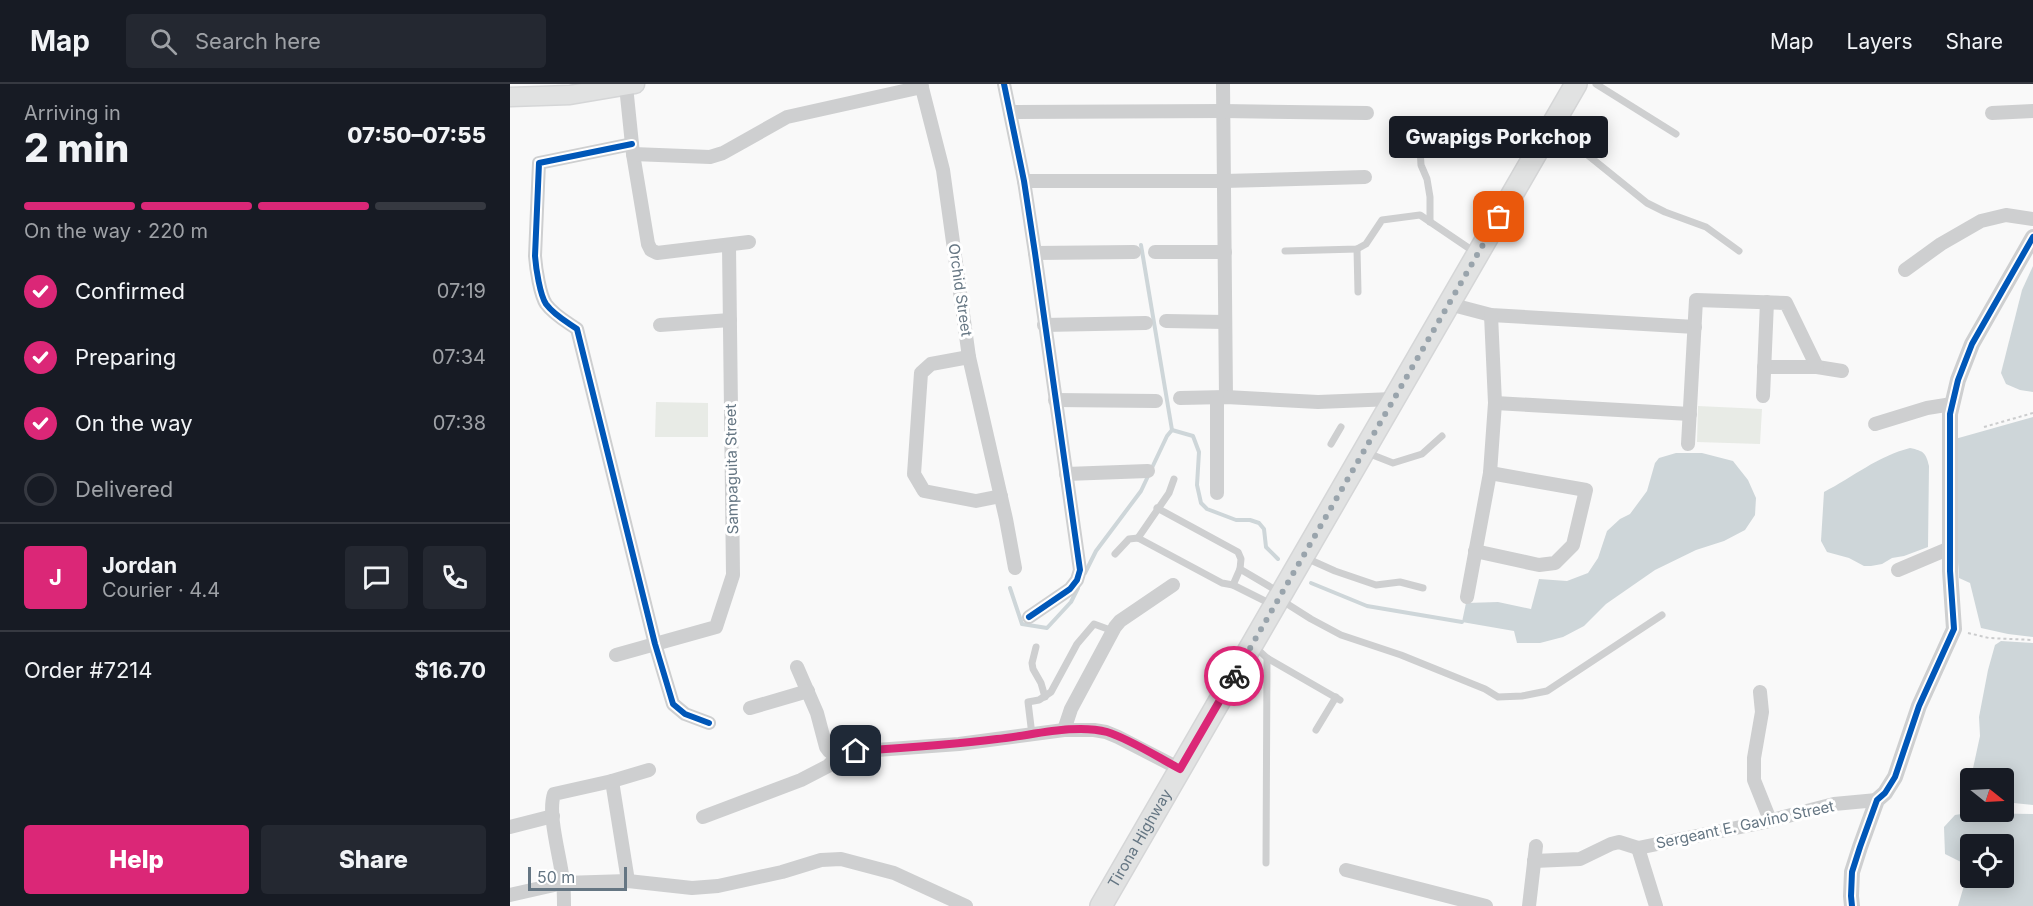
<!DOCTYPE html>
<meta charset="utf-8">
<style>
:root{--surface:#171b24;--page:#242831;--text:#f1f3f6;--muted:#9ea1a6;--line:#363941;--accent:#db2777}
body{margin:0;font-family:Inter,sans-serif;background:var(--page);color:var(--text);height:100vh;display:flex;flex-direction:column;font-size:22px;white-space:nowrap}
*{box-sizing:border-box;margin:0}
p{font-size:20px;color:var(--muted)}
.icon{flex:none;width:33px;height:33px;fill:none;stroke:currentColor;stroke-width:2;stroke-linecap:round;stroke-linejoin:round}
.map{position:relative;flex:1;overflow:hidden}
.side{display:flex;flex-direction:column;background:var(--surface);width:510px}
.side>*{flex:none}
.needle{width:39px;rotate:108deg}
.buttons{position:absolute;left:1450px;top:684px;display:grid;gap:12px}
.buttons a{display:grid;place-items:center;width:54px;height:54px;border-radius:6px;background:var(--surface);box-shadow:0 3px 15px #0003;font-size:30px}
.scale{position:absolute;left:18px;bottom:15px;width:99px;box-sizing:border-box;padding-left:6px;border:3px solid #657683;border-top:0;font-size:16px;line-height:21px;white-space:nowrap;color:#657683;-webkit-text-stroke:4px #fff;paint-order:stroke}
.pin{position:absolute;display:grid;place-items:center;width:51px;height:51px;color:#fff;margin:-26px;border-radius:12px;box-shadow:0 3px 9px #0006}
.courier{position:absolute;display:grid;place-items:center;width:60px;height:60px;margin:-30px;border:4px solid #db2777;border-radius:50%;background:#fff;color:#222;box-shadow:0 2px 8px #0007}
.bubble{position:absolute;height:42px;border-radius:6px;background:var(--surface);box-shadow:0 3px 15px #0003;font-size:20px;font-weight:800;line-height:42px;text-align:center}
.headline em{font-style:normal;font-weight:800}
.headline div{display:flex;flex-direction:column-reverse}
.headline{display:flex;align-items:center;justify-content:space-between;height:102px;padding:0 24px}
h1{font-size:39px;font-weight:800;line-height:45px}
.bar{display:grid;grid-template-columns:repeat(4,1fr);gap:9px 6px;align-content:center;height:72px;padding:0 24px}
.bar i{height:8px;border-radius:4px;background:var(--line)}
.bar .active{background:var(--accent)}
.bar p{grid-column:span 4}
.line{display:flex;align-items:center;gap:15px;padding:0 24px;border-top:2px solid var(--line)}
.line div{flex:1}
.round{display:grid;place-items:center;flex:none;width:63px;height:63px;border-radius:6px;background:var(--page)}
ol{padding:0 24px;list-style:none}
li{display:flex;align-items:center;gap:18px;height:66px}
li p{margin-inline-start:auto}
li .icon{padding:6px;border-radius:50%;background:var(--accent);color:#fff;stroke-width:4}
li:last-child{color:var(--muted)}
li i{width:33px;height:33px;border:3px solid var(--line);border-radius:50%}
.primary-button{display:flex;gap:12px;margin-top:auto;padding:12px 24px}
.primary-button a{flex:1;height:69px;border-radius:6px;background:var(--accent);color:#fff;font-size:24px;font-weight:800;line-height:69px;text-align:center}
.primary-button a+a{background:var(--page);color:var(--text)}
header{display:flex;align-items:center;gap:36px;box-sizing:border-box;height:84px;padding:0 30px;background:var(--surface);border-bottom:2px solid var(--line)}
header strong{font-size:28px}
nav{display:flex;gap:33px;margin-inline-start:auto;font-size:21px}
.search{width:420px;height:54px;background:var(--page);display:flex;align-items:center;gap:15px;box-sizing:border-box;padding:0 21px;border-radius:6px;color:var(--muted);font-size:22px}
main{display:flex;flex:1;min-height:0}
.map>svg:first-child{display:block}
.green{fill:#e8ebe6}
.water{fill:#ced6d9;fill-rule:evenodd}
.lines{fill:none;stroke-linecap:round;stroke-linejoin:round}
.stream{stroke:#ced6d9;stroke-width:4}
.secondary-casing{stroke:#d5d6d7;stroke-width:21}
.primary-casing{stroke:#d5d6d7;stroke-width:24}
.path{stroke:#cbcccd;stroke-width:2;stroke-dasharray:3 3;stroke-linecap:butt}
.service{stroke:#cecfd0;stroke-width:7}
.minor{stroke:#cecfd0;stroke-width:14}
.tertiary{stroke:#cecfd0;stroke-width:16}
.secondary{stroke:#e1e2e2;stroke-width:18}
.primary{stroke:#e1e2e2;stroke-width:21}
.cycleway-casing{stroke:#fff;stroke-width:10}
.cycleway{stroke:#0057b8;stroke-width:6}
.done{stroke:#99a4ac;stroke-width:6;stroke-dasharray:0 10.8}
.route{stroke:#db2777;stroke-width:8}
.labels{text-anchor:middle;stroke-width:6;stroke-linejoin:round;paint-order:stroke}
.street-label{font-size:15px;fill:#657683;stroke:#fff}
</style>
<header>
<strong>Map</strong>
<div class="search"><svg class="icon" aria-label="search" viewBox="0 0 24 24"><circle cx="10" cy="10" r="6"/><path d="M15 15l6 6"/></svg>Search here</div>
<nav><a>Map</a><a>Layers</a><a>Share</a></nav>
</header>
<main>
<section class="side">
<div class="headline"><div><h1>2 min</h1><p>Arriving in</p></div><em>07:50–07:55</em></div>
<div class="bar"><i class="active"></i><i class="active"></i><i class="active"></i><i></i><p>On the way · 220 m</p></div>
<ol>
<li><svg class="icon" aria-label="check" viewBox="0 0 24 24"><path d="M5 12l5 5 9-10"/></svg>Confirmed<p>07:19</p></li>
<li><svg class="icon" aria-label="check" viewBox="0 0 24 24"><path d="M5 12l5 5 9-10"/></svg>Preparing<p>07:34</p></li>
<li><svg class="icon" aria-label="check" viewBox="0 0 24 24"><path d="M5 12l5 5 9-10"/></svg>On the way<p>07:38</p></li>
<li><i></i>Delivered</li>
</ol>
<div class="line" style="height:108px"><b class="round" style="background:var(--accent);color:#fff">J</b><div><b>Jordan</b><p>Courier · 4.4</p></div><a class="round"><svg class="icon" aria-label="chat" viewBox="0 0 24 24"><path d="M4 5h16v11H9l-5 4z"/></svg></a><a class="round"><svg class="icon" aria-label="phone" viewBox="0 0 24 24"><path d="M5 4h4l2 5-3 2q2 4 5 5l2-3 5 2v4C11 20 4 13 5 4z"/></svg></a></div>
<div class="line" style="height:78px"><div>Order #7214</div><b>$16.70</b></div>
<div class="primary-button"><a>Help</a><a>Share</a></div>
</section>
<div class="map">
<svg width="1523" height="822" viewBox="0 0 1523 822">
<rect width="100%" height="100%" fill="#f9f9f9"/>
<g class="green">
<path d="M146,318L198,319V353H145Z"/>
<path d="M1188,322L1252,325L1250,360L1187,358Z"/>
</g>
<g class="water">
<path d="M1523,182V308L1510,306L1496,300L1491,289L1512,206Z"/>
<path d="M1523,333V553L1498,550L1471,544L1460,499L1449,494L1445,430V355Z"/>
<path d="M1400,364C1414,367 1416,369 1419,382L1418,463L1394,472L1382,474L1372,480L1361,482H1354L1339,474L1317,468L1311,457L1314,408C1343,393 1368,372 1400,364Z"/>
<path d="M1166,369H1192L1223,377L1238,396L1246,414L1245,431L1235,446L1214,457L1186,466L1145,486L1096,520L1074,542L1053,553L1030,559H1007L1004,547L952,538L956,519L988,518L1021,525L1029,495L1057,497L1078,489L1088,474L1097,447L1110,435L1120,430L1137,407L1145,379L1149,374Z"/>
<path d="M1491,557L1523,559V721L1494,718V694H1461V714L1457,712L1470,652L1469,633L1478,586L1485,561Z"/>
<path d="M1457,729L1523,730V822H1448L1458,788L1451,778L1435,770L1434,743L1445,731ZM1461,760H1494V794H1461Z"/>
</g>
<g class="lines">
<g class="stream">
<path d="M631,161L662,346"/>
<path d="M575,489L586,467L631,407L657,352L662,346L683,352L689,368L687,401L691,419L697,425L726,436H740L749,439L754,445L756,463L768,475"/>
<path d="M801,499L857,522L952,538"/>
<path d="M500,504L512,540L537,544L561,518L568,504"/>
</g>
<defs>
<path id="secondary" d="M0,13L60,11L125,0"/>
<g id="primary">
<path id="s1" d="M591,822L1066,0"/>
</g>
</defs>
<use href="#secondary" class="secondary-casing"/>
<use href="#primary" class="primary-casing"/>
<g class="path">
<path d="M1474,343L1523,329"/>
<path d="M1458,549L1479,554L1523,556"/>
</g>
<g class="service">
<path d="M1086,0L1166,50"/>
<path d="M1043,43L1137,119L1155,128L1196,143L1229,167"/>
<path d="M909,47L911,81L917,95L920,113V138"/>
<path d="M847,165L848,208"/>
<path d="M775,167L847,165L856,160L872,136L910,131L966,169"/>
<path d="M821,360L831,343"/>
<path d="M855,368L883,379L912,370L932,352"/>
<path d="M647,424L728,468L731,475L730,485L769,508"/>
<path d="M628,454L659,409L664,395"/>
<path d="M605,470L619,455L628,454L712,499L723,501L763,521"/>
<path d="M796,474L825,487L866,501L890,498L913,504"/>
<path d="M723,501L730,485"/>
<path d="M771,516L801,535L831,551L891,571L975,605L988,613L1012,612L1037,607L1152,531"/>
<path d="M744,562L757,574L830,616"/>
<path d="M526,563L522,579L523,585L531,599L535,613"/>
<path d="M806,646L826,613"/>
<path d="M522,651L518,618L529,616L541,608L567,560L584,540L603,547"/>
<path d="M756,779L757,574"/>
</g>
<g class="minor">
<path d="M411,0L433,86L459,273L496,435L505,484"/>
<path d="M494,0L514,97L525,169L570,486L567,496L560,505L519,533"/>
<path d="M713,0L716,313"/>
<path d="M116,2L123,70L138,160L141,166L147,169L239,158"/>
<path d="M500,28L713,27L857,29"/>
<path d="M1482,29L1523,27"/>
<path d="M122,60L29,79L25,172C26,185 30,211 36,220C44,231 57,238 67,245L145,560L163,620L175,630L199,639"/>
<path d="M123,70L200,73L213,69L277,33L412,3"/>
<path d="M514,97H714L855,93"/>
<path d="M645,168H715"/>
<path d="M525,169L624,168"/>
<path d="M1395,186L1431,160L1471,137L1496,131L1523,135"/>
<path d="M939,220L981,231L1185,243"/>
<path d="M656,237L715,238"/>
<path d="M150,241L220,236"/>
<path d="M534,241L636,239"/>
<path d="M459,273L421,280L411,289L404,390L414,407L466,417L491,412"/>
<path d="M1254,283H1307L1332,287"/>
<path d="M1253,312L1257,218"/>
<path d="M670,314L716,313L808,318L883,315"/>
<path d="M707,314V409"/>
<path d="M545,316L646,317"/>
<path d="M985,319L1180,330"/>
<path d="M1365,340L1417,324L1442,320"/>
<path d="M1178,360L1186,216L1276,219L1307,283"/>
<path d="M556,390L638,387"/>
<path d="M965,467L1029,481L1045,479L1063,461L1076,406L980,389"/>
<path d="M1388,486L1440,464"/>
<path d="M957,513L980,389L985,319L981,231"/>
<path d="M106,571L206,543L223,491L219,162"/>
<path d="M287,583L307,629L316,663L319,667L325,669L449,660L554,646H584L596,648L608,653L670,685"/>
<path d="M1250,608L1252,628L1244,674V696L1260,736"/>
<path d="M240,624L298,607"/>
<path d="M554,646L561,625L605,543L610,537L663,501"/>
<path d="M102,697L118,797"/>
<path d="M193,733L291,696L318,682L322,678L325,669"/>
<path d="M0,743L43,732"/>
<path d="M1024,777L1070,775L1101,760L1109,758L1128,764"/>
<path d="M836,786L976,822"/>
<path d="M0,811L53,799L118,797L182,804L208,802L272,788L311,776L331,775L384,789L456,822"/>
<path d="M54,822C54,814 54,806 53,798C51,775 37,731 44,710L102,697L139,686"/>
<path d="M1019,822L1026,762"/>
<path d="M1146,822L1128,764L1255,738L1324,720L1367,716"/>
</g>
<path class="tertiary" d="M1342,822L1341,812L1342,788L1350,763L1367,716L1375,709L1385,693L1409,622L1444,545L1440,487V330L1448,296L1462,260L1523,153"/>
<use href="#secondary" class="secondary"/>
<use href="#primary" class="primary"/>
<defs>
<g id="cycleway">
<path d="M494,0L514,97L525,169L570,486L567,496L560,505L519,533"/>
<path d="M122,60L29,79L25,172C26,185 30,211 36,220C44,231 57,238 67,245L145,560L163,620L175,630L199,639"/>
<path d="M1342,822L1341,812L1342,788L1350,763L1367,716L1375,709L1385,693L1409,622L1444,545L1440,487V330L1448,296L1462,260L1523,153"/>
</g>
</defs>
<use href="#cycleway" class="cycleway-casing"/>
<use href="#cycleway" class="cycleway"/>
</g>
<g class="lines">
<path class="done" d="M724,592L989,133"/>
<path class="route" d="M346,667C393,664 440,661 487,655C520,652 565,639 597,648C620,655 649,674 670,685L724,592"/>
</g>
<g class="labels">
<g class="street-label">
<text transform="translate(450 206) rotate(82)" y="5">Orchid Street</text>
<text transform="translate(222 385) rotate(-91)" y="5">Sampaguita Street</text>
<text transform="translate(1235 741) rotate(-12)" y="5">Sergeant E. Gavino Street</text>
<text dy="5" stroke="none"><textPath href="#s1" startOffset="78">Tirona Highway</textPath></text>
</g>
</g>
</svg>
<div class="buttons">
<a><svg class="needle" viewBox="-14 -14 28 28"><path d="M0-13l5 13h-10z" fill="#e53935"/><path d="M0 13l5-13h-10z" fill="#9ea1a6"/></svg></a>
<a><svg class="icon" aria-label="locate" viewBox="0 0 24 24"><circle cx="12" cy="12" r="6"/><path d="M12 2v4M12 18v4M2 12h4M18 12h4"/></svg></a>
</div>
<div class="scale">50 m</div>
<div class="pin" style="left:989px;top:133px;background:#ea580c"><svg class="icon" aria-label="bag" viewBox="0 0 24 24"><path d="M5 8h14l-1 12H6zM9 8a3 3 0 0 1 6 0"/></svg></div>
<div class="pin" style="left:346px;top:667px;background:#1f2937"><svg class="icon" aria-label="home" viewBox="0 0 24 24"><path d="M3 11l9-7 9 7M6 9v11h12V9"/></svg></div>
<div class="courier" style="left:724px;top:592px"><svg class="icon" aria-label="bike" viewBox="0 0 24 24"><circle cx="6" cy="16" r="4"/><circle cx="18" cy="16" r="4"/><path d="M6 16l4-8h5l3 8M10 8l3 8H6M13 5h3"/></svg></div>
<div class="bubble" style="left:879px;top:32px;width:219px">Gwapigs Porkchop</div>
</div>
</main>
